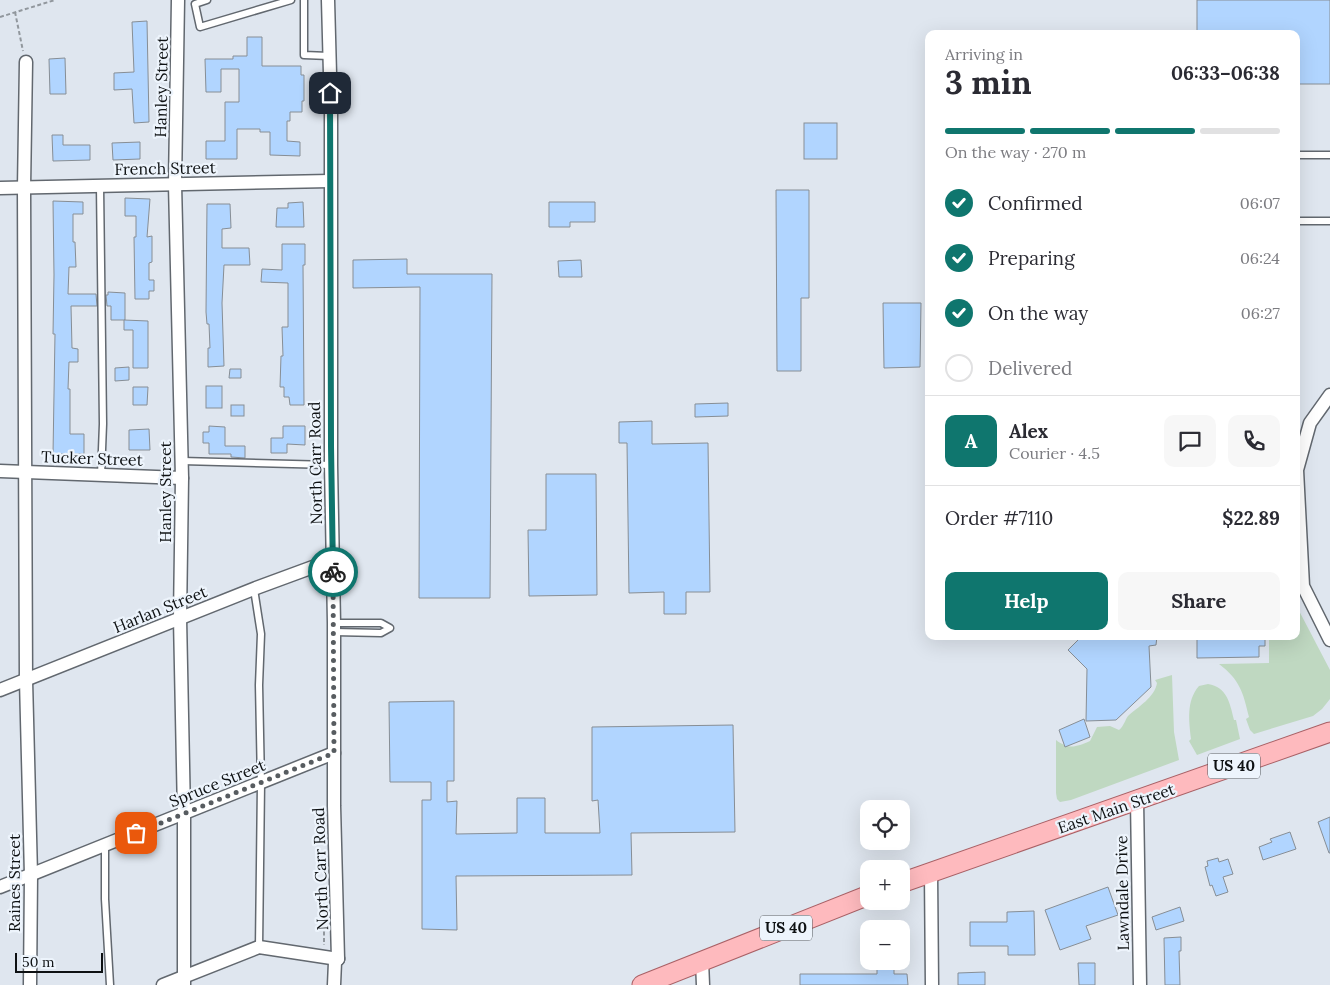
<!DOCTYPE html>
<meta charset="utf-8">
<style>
:root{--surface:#fff;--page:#f7f7f7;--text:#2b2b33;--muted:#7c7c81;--line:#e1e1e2;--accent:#0f766e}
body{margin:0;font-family:Lora,serif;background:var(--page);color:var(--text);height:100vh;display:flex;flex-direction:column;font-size:19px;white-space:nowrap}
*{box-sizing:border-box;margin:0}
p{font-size:16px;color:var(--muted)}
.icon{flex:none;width:28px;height:28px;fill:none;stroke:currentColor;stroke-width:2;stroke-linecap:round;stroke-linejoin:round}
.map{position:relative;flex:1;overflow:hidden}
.side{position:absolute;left:925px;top:30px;width:375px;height:610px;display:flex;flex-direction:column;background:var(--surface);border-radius:10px;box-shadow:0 5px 20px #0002}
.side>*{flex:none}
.tools{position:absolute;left:860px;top:800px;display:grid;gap:10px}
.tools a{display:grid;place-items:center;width:50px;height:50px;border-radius:10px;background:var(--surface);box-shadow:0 5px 20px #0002;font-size:25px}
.scale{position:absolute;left:15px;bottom:12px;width:88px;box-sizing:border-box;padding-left:5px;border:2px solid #0e1113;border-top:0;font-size:14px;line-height:18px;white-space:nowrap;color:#0e1113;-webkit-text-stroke:4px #edf4fc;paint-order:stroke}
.pin{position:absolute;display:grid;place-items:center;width:42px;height:42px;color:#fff;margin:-21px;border-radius:10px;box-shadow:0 2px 8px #0006}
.courier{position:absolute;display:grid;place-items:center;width:50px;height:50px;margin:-25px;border:4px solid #0f766e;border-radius:50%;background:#fff;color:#222;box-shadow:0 1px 6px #0007}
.summary em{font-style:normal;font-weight:700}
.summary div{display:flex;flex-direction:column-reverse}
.summary{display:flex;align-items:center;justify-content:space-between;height:85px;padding:0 20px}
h1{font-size:32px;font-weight:700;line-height:38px}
.bar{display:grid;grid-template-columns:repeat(4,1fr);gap:8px 5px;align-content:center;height:60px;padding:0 20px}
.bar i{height:6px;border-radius:4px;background:var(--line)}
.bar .on{background:var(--accent)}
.bar p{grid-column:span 4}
.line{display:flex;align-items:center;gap:12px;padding:0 20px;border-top:1px solid var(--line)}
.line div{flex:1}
.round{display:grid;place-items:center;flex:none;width:52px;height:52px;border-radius:10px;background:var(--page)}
ol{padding:0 20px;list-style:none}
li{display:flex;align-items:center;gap:15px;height:55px}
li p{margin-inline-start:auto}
li .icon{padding:5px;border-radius:50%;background:var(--accent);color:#fff;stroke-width:4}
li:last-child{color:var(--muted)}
li i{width:28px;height:28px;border:2px solid var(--line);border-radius:50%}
.cta{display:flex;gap:10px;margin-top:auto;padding:10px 20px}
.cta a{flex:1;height:58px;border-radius:10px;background:var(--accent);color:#fff;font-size:20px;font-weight:700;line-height:58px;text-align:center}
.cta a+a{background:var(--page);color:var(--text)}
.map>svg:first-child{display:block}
.green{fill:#bfd8c1}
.building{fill:#b1d5ff;stroke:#878e95}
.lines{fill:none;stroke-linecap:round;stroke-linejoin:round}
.lane-casing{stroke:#62686f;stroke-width:9}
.street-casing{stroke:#62686f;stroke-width:15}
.primary-casing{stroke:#a96166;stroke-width:21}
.path{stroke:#91979d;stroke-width:2;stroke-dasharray:4 2.5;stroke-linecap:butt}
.lane{stroke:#fff;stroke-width:6}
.street{stroke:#fff;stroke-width:12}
.primary{stroke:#febabe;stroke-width:19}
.done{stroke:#575c60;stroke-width:5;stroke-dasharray:0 9}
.route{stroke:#0f766e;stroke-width:6}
.labels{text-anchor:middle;stroke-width:4.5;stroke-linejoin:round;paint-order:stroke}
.shield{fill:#edf4fc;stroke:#515559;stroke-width:1}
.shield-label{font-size:15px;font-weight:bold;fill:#0e1113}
.street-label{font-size:16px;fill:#0e1113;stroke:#edf4fc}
</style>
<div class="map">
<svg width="1330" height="985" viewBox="0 0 1330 985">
<rect width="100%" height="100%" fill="#dfe6ef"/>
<g class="green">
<path d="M1296,605L1330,670V699L1322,709L1313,716L1254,734L1250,730L1246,719L1249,717C1243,692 1240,680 1219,664L1269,663V636H1296Z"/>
<path d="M1172,675L1174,732L1179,760L1071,800L1060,802L1057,799L1056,793V740C1069,750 1076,747 1090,741L1097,727L1110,726L1119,730C1124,726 1125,720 1128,716C1138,707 1155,697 1157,683L1155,680Z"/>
<path d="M1208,684C1227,687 1230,703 1234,720H1236L1240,739L1197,755L1189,741L1191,739C1189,721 1186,701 1199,686Z"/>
</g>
<g class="building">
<path d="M1197,0H1330V84H1296V34H1197Z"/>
<path d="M147,21L149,122L134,123L132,89L114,90V73L134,72L132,22Z"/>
<path d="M247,37H262V66H301V75H304V101H302V112H290V121H287V141L300,142V156L270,155V132H260V129H237V159H206V141H225V102H239V69H221V92H206L205,59H233V56H247Z"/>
<path d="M65,58L66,94H50L49,59Z"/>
<rect x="804" y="123" width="33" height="36"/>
<path d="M52,135H63V145H90V160L53,161Z"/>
<path d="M140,142V159L113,160L112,143Z"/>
<path d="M776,190H809V298H801V371H777Z"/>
<path d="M125,198L150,199L147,237L152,236V262L149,263V280H154V291H149V299H135L134,237H136V216H125Z"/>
<path d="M53,201L83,202V214H73V242H75L76,267H69L68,294H96L97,306H71L72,348L78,349V362H69L68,389H70V434H84V454H53L55,334H53L54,275Z"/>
<path d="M303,202L304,227H276L277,208H288V203Z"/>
<path d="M549,202H595V222H570V227H549Z"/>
<path d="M207,204H230L231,228L222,229V248H249L250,265H224L222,303L224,366L208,367V348H210L209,324H207L206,312Z"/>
<path d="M282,244H305V265H303L304,405H290L289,397H284V387H280L281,356H283L282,327H288V283L261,282L262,269L282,270Z"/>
<path d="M407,259V274H492L490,598H419L420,287L353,288V260Z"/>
<path d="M581,260L582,277H559L558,261Z"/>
<path d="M108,292L125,293V320H111V306H107L106,295H108Z"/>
<path d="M883,303H921L920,367L884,368Z"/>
<path d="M124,320L148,321V368H133V330H124Z"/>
<path d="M129,367V380L115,381V368Z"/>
<path d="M230,369H241V378H229Z"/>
<rect x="206" y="386" width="16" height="22"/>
<path d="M133,387H148L147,405H133Z"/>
<path d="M728,403V416L695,417V404Z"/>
<rect x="231" y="405" width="13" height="11"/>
<path d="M652,421V444L708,443L710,592H686V614H664V592L629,593L627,443H619V422Z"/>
<path d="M209,426L225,427V446H245V458L231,457V454H209V443H203V432H209Z"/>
<path d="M283,426H305V445L287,444V453H271V438H283Z"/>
<path d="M149,429L150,450H129V430Z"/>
<path d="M546,474H596L597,595L529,596L528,530H546Z"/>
<path d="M1082,636H1157L1156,645L1149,646L1151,687L1116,720L1086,721L1087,669L1068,650Z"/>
<path d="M1197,636H1265V646H1259V657L1197,658Z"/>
<path d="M454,701V781H447V802L457,801L456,834L517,833V798H545V833H600L598,800L592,801V727L733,725L735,832L631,833L632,875L456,876L457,930L422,929V800H431V782H390L389,702Z"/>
<path d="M1084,719L1090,737L1065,747L1059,730Z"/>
<path d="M1330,817V853H1329L1318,822Z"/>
<path d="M1290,832L1296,849L1263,860L1259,847L1272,842L1270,839Z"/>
<path d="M1218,858L1219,862L1228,859L1233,874L1223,877L1228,892L1216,896L1212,885L1210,886L1205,867L1208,866L1207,861Z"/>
<path d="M1108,887L1118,915L1086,926L1091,939L1060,950L1045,910Z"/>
<path d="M1180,907L1184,921L1156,930L1152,917Z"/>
<path d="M1034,911L1035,955H1008V946H970V922H1007V912Z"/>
<path d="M1181,937V951H1179L1180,985H1165L1164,938Z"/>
<path d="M1078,963H1095V985H1079Z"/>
<path d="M877,968H894V974H907L908,985H800V974H877Z"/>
<path d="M985,972V985H958V973Z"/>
</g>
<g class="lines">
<defs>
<g id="lane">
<path d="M207,0L195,4L200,27L291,0"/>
<path d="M304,0V55L329,56"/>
<path d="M1296,155H1330"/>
<path d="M100,186L103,424L101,475"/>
<path d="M1296,221H1330"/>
<path d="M182,461L331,465"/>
<path d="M254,589L261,634L259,685L261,783L259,947"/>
<path d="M334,623H381L390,628L381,633L334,632"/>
<path d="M105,846V899L110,985"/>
</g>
<g id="street">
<path d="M178,0L175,184L182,478L180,618L184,814V985"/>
<path d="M328,0L331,111V465L334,623V806L338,959L335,962L334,985"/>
<path d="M26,62L24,188L26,680L31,875L30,985"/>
<path d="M0,188L330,181"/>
<path d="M1330,395L1310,423L1297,470L1303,586L1330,640"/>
<path d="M0,471L182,478"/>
<path d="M0,690L256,588L332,560"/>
<path d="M1137,800L1140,985"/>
<path d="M931,873L932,985"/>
<path d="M0,887L334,753"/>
<path d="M702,961L703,985"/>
<path d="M163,985L259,947L338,959"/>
</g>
<g id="primary">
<path d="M901,883L1330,732"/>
<path d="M642,985L869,895"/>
</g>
</defs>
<use href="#lane" class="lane-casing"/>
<use href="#street" class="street-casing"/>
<use href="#primary" class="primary-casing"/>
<g class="path">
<path d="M15,12L23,51"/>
<path d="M0,17L55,0"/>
<path d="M324,925V945"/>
</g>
<use href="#lane" class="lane"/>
<use href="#street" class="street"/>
<use href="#primary" class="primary"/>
</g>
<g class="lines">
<path class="done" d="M136,833L334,753L333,572"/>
<path class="route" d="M330,93L331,446L333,572"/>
</g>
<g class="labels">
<g class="shield">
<rect x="1208" y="753.5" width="52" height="25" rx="4"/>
<rect x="760" y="915.5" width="52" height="25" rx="4"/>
</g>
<g class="shield-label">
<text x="1234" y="771">US 40</text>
<text x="786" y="933">US 40</text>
</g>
<g class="street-label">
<text transform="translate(161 87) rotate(-89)" y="6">Hanley Street</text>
<text transform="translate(165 168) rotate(-1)" y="6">French Street</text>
<text transform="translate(92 458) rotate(2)" y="6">Tucker Street</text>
<text transform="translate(315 463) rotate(-91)" y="6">North Carr Road</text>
<text transform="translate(165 492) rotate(-90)" y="6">Hanley Street</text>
<text transform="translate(160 609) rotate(-22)" y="6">Harlan Street</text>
<text transform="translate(217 783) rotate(-22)" y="6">Spruce Street</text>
<text transform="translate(1116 808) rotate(-19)" y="6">East Main Street</text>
<text transform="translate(320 869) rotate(-92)" y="6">North Carr Road</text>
<text transform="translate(14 883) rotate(-90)" y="6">Raines Street</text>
<text transform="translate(1122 893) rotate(-91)" y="6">Lawndale Drive</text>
</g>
</g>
</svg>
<div class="tools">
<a><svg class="icon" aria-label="locate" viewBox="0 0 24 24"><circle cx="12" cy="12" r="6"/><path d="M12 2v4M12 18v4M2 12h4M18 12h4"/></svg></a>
<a>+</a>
<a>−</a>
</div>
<div class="scale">50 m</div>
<div class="pin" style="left:136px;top:833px;background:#ea580c"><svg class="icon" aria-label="bag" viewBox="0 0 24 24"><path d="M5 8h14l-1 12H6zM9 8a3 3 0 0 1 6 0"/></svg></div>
<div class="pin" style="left:330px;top:93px;background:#1f2937"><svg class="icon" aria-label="home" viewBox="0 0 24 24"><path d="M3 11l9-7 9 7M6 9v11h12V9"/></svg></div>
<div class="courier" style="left:333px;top:572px"><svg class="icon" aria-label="bike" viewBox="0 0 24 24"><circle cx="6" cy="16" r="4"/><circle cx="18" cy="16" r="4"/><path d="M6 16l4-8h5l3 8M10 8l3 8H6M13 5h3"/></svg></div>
<section class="side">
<div class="summary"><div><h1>3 min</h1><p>Arriving in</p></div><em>06:33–06:38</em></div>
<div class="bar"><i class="on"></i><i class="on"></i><i class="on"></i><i></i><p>On the way · 270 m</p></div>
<ol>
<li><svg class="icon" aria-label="check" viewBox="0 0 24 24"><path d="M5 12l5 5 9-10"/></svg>Confirmed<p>06:07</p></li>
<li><svg class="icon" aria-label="check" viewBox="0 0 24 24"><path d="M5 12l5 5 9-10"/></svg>Preparing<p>06:24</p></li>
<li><svg class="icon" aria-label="check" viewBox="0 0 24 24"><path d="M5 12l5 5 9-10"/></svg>On the way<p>06:27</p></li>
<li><i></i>Delivered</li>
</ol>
<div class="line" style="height:90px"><b class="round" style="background:var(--accent);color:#fff">A</b><div><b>Alex</b><p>Courier · 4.5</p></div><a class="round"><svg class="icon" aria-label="chat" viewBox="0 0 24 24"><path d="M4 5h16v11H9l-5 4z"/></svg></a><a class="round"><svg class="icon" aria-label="phone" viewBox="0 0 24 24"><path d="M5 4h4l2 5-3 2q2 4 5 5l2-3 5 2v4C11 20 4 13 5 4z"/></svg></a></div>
<div class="line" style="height:65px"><div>Order #7110</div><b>$22.89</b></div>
<div class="cta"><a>Help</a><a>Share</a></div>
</section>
</div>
